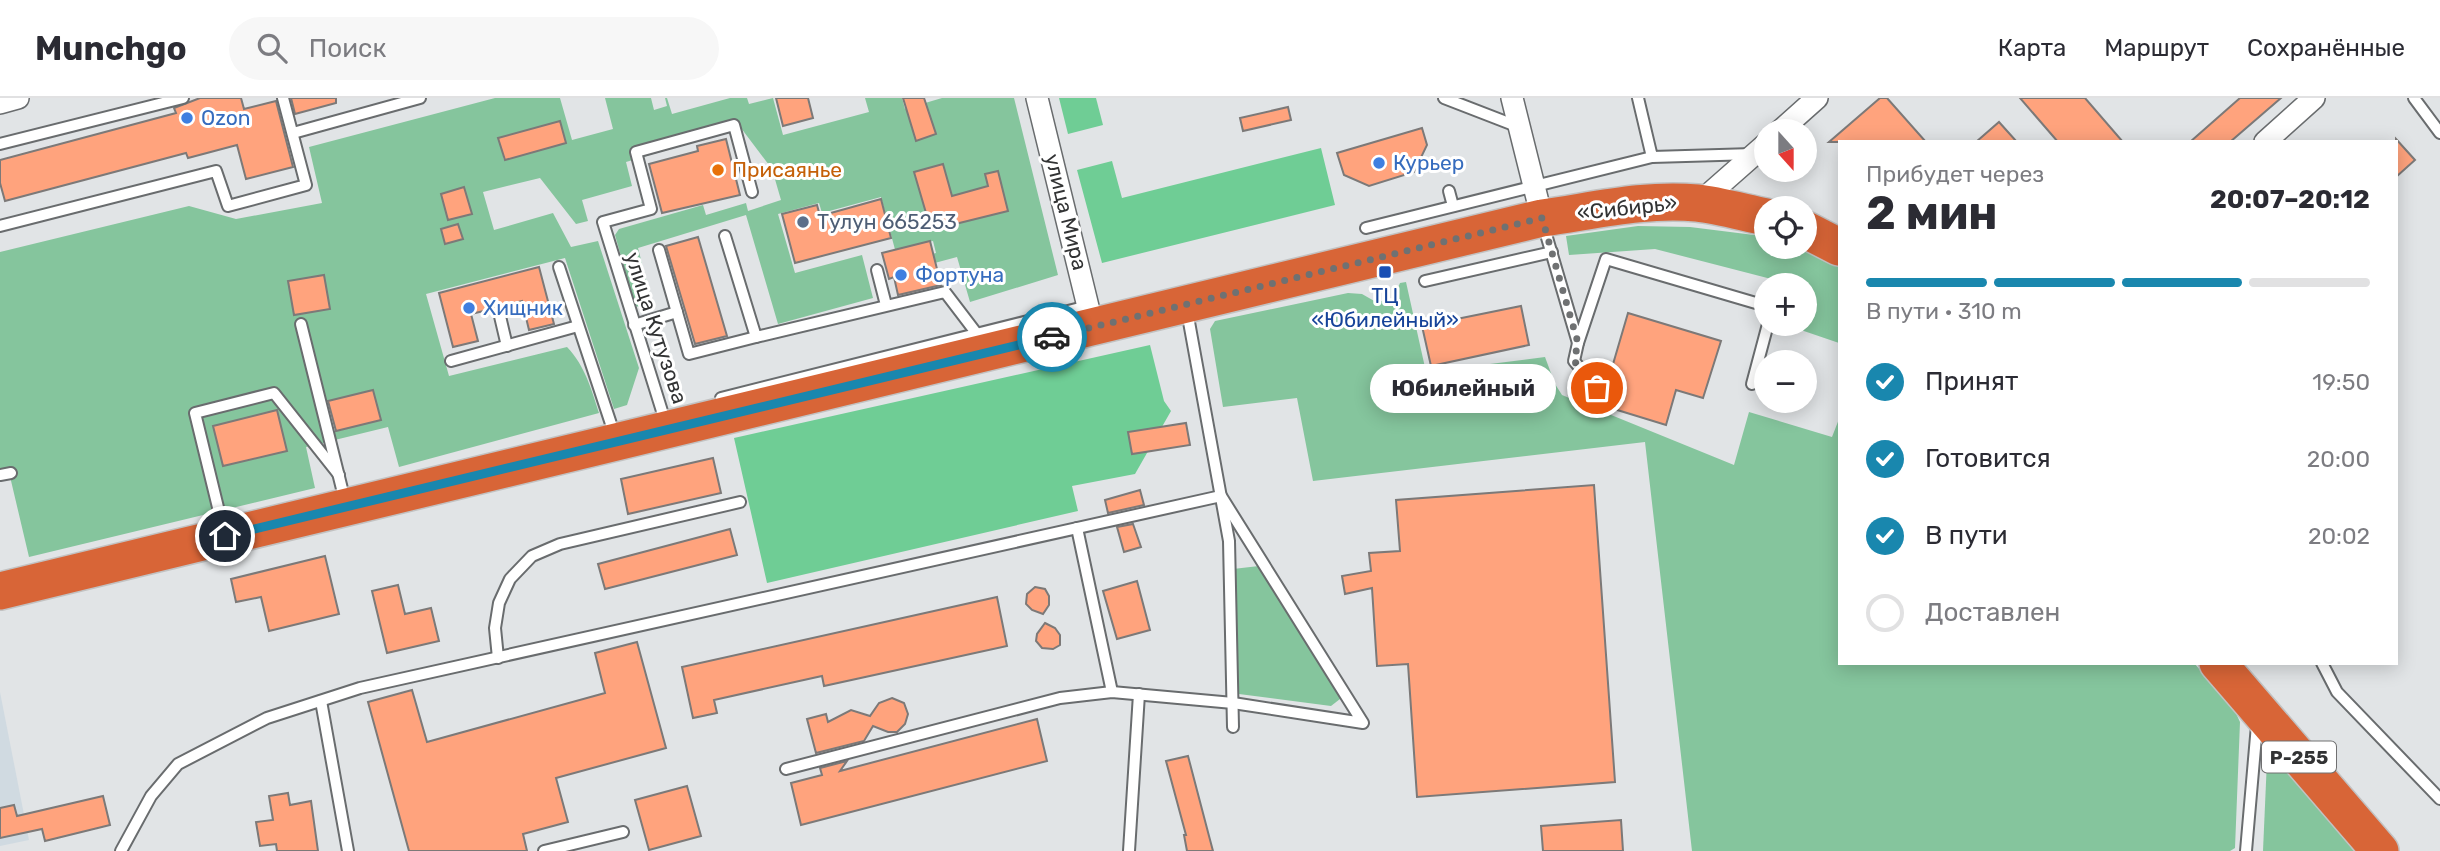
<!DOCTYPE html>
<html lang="ru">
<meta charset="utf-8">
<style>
:root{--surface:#fff;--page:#f7f7f7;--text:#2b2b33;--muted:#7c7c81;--line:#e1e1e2;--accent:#1987ae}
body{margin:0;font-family:Rubik,sans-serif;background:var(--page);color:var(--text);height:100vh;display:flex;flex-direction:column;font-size:26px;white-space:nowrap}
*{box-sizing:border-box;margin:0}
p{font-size:23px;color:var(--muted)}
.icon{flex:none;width:38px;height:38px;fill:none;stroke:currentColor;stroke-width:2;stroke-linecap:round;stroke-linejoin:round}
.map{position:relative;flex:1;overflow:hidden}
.side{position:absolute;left:1838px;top:42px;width:560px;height:525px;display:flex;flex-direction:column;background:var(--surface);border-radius:0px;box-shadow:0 4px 18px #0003}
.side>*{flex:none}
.needle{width:46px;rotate:159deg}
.tools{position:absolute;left:1754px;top:21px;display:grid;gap:14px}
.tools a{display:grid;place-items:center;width:63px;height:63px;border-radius:50%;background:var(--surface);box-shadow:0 4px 18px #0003;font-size:35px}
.pin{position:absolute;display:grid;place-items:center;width:60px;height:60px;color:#fff;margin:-30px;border:4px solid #fff;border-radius:50%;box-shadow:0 2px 7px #0007}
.courier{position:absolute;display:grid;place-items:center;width:70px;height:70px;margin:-35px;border:5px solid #1987ae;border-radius:50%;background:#fff;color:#222;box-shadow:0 2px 9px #0007}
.bubble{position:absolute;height:49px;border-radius:24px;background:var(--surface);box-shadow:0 4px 18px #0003;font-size:23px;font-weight:700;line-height:49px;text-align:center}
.head em{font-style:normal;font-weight:700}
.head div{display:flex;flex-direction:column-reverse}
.head{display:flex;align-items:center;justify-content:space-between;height:119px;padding:0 28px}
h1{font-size:46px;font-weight:700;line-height:52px}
.bar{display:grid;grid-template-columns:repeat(4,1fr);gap:10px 7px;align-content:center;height:84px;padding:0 28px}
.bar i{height:9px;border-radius:5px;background:var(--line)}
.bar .active{background:var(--accent)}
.bar p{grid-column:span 4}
ol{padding:0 28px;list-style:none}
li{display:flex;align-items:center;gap:21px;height:77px}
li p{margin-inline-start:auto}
li .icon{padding:7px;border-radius:50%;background:var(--accent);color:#fff;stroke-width:4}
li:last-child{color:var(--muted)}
li i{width:38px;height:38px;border:4px solid var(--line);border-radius:50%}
header{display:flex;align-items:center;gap:42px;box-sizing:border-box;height:98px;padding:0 35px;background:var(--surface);border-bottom:2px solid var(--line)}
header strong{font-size:33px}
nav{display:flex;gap:38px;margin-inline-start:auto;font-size:24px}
.search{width:490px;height:63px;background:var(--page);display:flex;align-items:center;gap:18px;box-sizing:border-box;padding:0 24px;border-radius:38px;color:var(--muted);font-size:26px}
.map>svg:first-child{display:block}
.built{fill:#d0dae1}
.green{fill:#85c59d;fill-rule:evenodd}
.forest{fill:#6fcd95}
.building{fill:#ffa37d;stroke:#7c7978;stroke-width:2}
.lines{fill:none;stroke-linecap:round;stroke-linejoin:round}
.lane-casing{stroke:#696c6e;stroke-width:14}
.street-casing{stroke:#696c6e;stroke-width:24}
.highway-casing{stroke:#c2c2c2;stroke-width:40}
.lane{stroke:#fff;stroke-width:10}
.street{stroke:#fff;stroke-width:21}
.highway{stroke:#d86537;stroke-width:37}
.done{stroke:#6f7172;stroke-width:7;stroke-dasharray:0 12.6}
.route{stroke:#1987ae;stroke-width:9}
.shop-dot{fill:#3f7fe0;stroke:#fff;stroke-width:2.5}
.food-dot{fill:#e8710a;stroke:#fff;stroke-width:2.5}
.service-dot{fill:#5c6f8a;stroke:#fff;stroke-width:2.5}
.transit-dot{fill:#1a4fb4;stroke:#fff;stroke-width:2.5}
.labels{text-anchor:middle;stroke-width:6;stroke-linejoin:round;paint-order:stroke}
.shield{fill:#fff;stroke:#707071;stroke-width:2}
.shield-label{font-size:19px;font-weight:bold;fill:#323334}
.shop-label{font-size:21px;fill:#366cbe;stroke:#fff;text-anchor:start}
.food-label{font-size:21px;fill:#c56008;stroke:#fff;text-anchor:start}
.street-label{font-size:21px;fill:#323334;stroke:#fff}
.service-label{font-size:21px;fill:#4e5e75;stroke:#fff;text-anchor:start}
.transit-label{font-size:21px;fill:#164399;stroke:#fff}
</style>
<header>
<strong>Munchgo</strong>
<div class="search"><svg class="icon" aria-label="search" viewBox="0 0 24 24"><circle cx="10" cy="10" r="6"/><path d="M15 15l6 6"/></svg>Поиск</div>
<nav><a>Карта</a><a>Маршрут</a><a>Сохранённые</a></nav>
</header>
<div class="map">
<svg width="2440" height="753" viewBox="0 0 2440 753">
<rect width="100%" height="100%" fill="#e1e4e6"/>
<path class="built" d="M0,594L29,742L0,748Z"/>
<g class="green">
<path d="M495,0H560L572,42L613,31L605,0H651L654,12L667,8L665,0H667L672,16L730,0H747L749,6L773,0L783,37L869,14L865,0H902L905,11L942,0H1014L1058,177L970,204L957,159L901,174L881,99L822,115L819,105L778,116L795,175L862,157L873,200L778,226L746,117L638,150L652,205L644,210L635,208L615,137L619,131L703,107L706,117L746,105L748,113L781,102L772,71L741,30L626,64L632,88L582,102L588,123L576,126L540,80L483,94L494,132L553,115L571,149L598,143L639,270L627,307L614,311L565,160L426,196L449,278L567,249C585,268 591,290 599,315L399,369L388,329L306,349L315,390L29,459L8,370L0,372V154L189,108L236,121L322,105L309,49ZM931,21L936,36L916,43L911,28ZM560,23L566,45L504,62L499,40ZM998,73L1008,112L931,131L925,105L988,88L985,76ZM464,89L471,116L458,120L455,112L446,114L441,96ZM933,143L936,155L910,162L907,149ZM324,177L330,211L294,217L288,183ZM373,292L380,322L334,333L326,304ZM277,312L287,353L223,368L213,328Z"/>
<path d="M1638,128L1690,129L1762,138L1766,139V149C1799,149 1811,149 1839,169V245L1798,231L1799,226H1804V207L1809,191L1804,190V187H1795L1655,151L1569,157L1566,138Z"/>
<path d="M1406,184L1426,274L1545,259L1555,286L1562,297L1734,367L1749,314L1832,339L1839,321V565H2194L2234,611L2240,624L2235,750L2230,753H1692L1645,344L1313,383L1297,300L1223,309L1210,231L1215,223L1348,195L1362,196L1376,204L1393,201L1400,185Z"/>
<path d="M1259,468L1340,596V601L1331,608L1239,596L1233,591V471Z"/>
<path d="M2275,655L2354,753H2263L2267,662Z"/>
</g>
<g class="forest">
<path d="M1059,0H1096L1103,27L1068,36Z"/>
<path d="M1321,50L1335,107L1102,165L1077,72L1112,63L1122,100Z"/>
<path d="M1150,247L1164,303L1171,313L1135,376L1072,388L1078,413L767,485L734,340Z"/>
</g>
<g class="building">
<path d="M200,0H241L244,11L276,3L293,69L246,81L237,47L188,60L186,55L5,103L0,85V62L176,15L174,10Z"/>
<path d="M291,0H336V5L295,16Z"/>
<path d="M776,0H808L813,20L783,28Z"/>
<path d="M903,0H924L936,36L916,43Z"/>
<path d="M1880,0H1887L1926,44H1829Z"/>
<path d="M2020,0H2085L2123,44H2058Z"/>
<path d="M2240,0H2281L2230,44H2190Z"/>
<path d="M1288,9L1291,22L1243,33L1240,20Z"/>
<path d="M560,23L566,45L505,62L498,40Z"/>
<path d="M1999,24L2017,44H1976Z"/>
<path d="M1422,30L1427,47L1414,74L1369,88L1344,77L1337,55Z"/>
<path d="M726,41L740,97L662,115L649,66L698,53L697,48Z"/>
<path d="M2396,41L2415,62L2396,79Z"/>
<path d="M943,66L952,98L988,88L985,76L998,73L1008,113L931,132L914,74Z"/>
<path d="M464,89L472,116L448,122L441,96Z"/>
<path d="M881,101L891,140L795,165L782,116L817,107L820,118Z"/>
<path d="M458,126L463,141L445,146L441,131Z"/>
<path d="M698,139L727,238L695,246L666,148Z"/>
<path d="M930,143L941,187L898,197L894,179L889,181L882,155Z"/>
<path d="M539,169L554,226L529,232L522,203L503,208L497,207L492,211L471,216L478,243L453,249L439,195Z"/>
<path d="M324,177L330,211L294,217L288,183Z"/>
<path d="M1521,208L1529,247L1431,268L1422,228Z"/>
<path d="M1628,215L1721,243L1703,300L1676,292L1666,327L1601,307Z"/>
<path d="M373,292L381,322L336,333L328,303Z"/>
<path d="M277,312L287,353L223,368L213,328Z"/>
<path d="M1186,325L1190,347L1132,356L1128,334Z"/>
<path d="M713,360L721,395L628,416L621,381Z"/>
<path d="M1594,387L1615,684L1417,699L1408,566L1377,568L1372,490L1345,496L1342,478L1371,473L1369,455L1400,453L1396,402Z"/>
<path d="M1140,392L1144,407L1108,415L1105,402Z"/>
<path d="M1133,426L1141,449L1124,454L1117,429Z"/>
<path d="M730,431L737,457L605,491L598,466Z"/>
<path d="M325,458L339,516L269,533L261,499L236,504L231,481Z"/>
<path d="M1137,483L1150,532L1117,541L1103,493Z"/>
<path d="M398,487L405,516L431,510L439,543L387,555L372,493Z"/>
<path d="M1035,489L1045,491L1049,498V507L1043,516L1032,512L1026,506L1027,496Z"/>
<path d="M997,499L1007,548L824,588L822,578L714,602L717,615L693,620L682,569Z"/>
<path d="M1045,525L1055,530L1060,537V547L1053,551L1042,550L1036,543L1037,536Z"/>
<path d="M637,544L666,650L556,680L568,724L523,736L527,753H409L368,604L412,592L427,644L605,595L595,555Z"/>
<path d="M892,600L904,605L908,616L905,626L897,634H888L873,628L864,643L816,655L807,621L826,616L828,624L851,612L870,618L879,605Z"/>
<path d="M1037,621L1047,663L801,727L791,685L822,677L820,670L847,663L840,673Z"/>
<path d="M1188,658L1209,738L1213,753H1187L1184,737H1186L1166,663Z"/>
<path d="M687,688L701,738L649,752L635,702Z"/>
<path d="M288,695L290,707L311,703L318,753H277L276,746L260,748L256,724L273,722L269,698Z"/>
<path d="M103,698L110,727L45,743L42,731L0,740V710L14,707L17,718Z"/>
<path d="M1621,722L1623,753H1543L1541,728Z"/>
</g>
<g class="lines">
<defs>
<g id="lane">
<path d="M1444,0L1519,29"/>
<path d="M1638,0L1652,59L1753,56"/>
<path d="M2414,0L2440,35"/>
<path d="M293,35L420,0"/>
<path d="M0,46L183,0"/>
<path d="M1449,93L1453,108"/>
<path d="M1543,126L1578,245L1606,161L1766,208"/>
<path d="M0,128L216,73L228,108L306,87L283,0"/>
<path d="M1366,130L1652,59"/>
<path d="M725,138L756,239L945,194L977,236"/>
<path d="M659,152L689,256L756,239"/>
<path d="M559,169L615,338"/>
<path d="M877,172L886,207"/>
<path d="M1425,183L1552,154"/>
<path d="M1187,213L1229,443L1233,629"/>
<path d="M499,214L507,248"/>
<path d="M301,226L345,403"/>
<path d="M634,227L677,214"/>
<path d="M1578,245L1574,263L1597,290"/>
<path d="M451,263L578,228"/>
<path d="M1752,286L1768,226"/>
<path d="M721,300L1088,208"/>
<path d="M666,326L603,124L651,111L636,54L734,27L752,94"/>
<path d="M0,377L11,375"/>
<path d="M1077,430L1112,594"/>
<path d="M224,434L195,315L274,295L339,377"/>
<path d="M498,560L495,530L499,505L510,481L532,458L560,446L740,404"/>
<path d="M2322,565L2337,594L2440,701"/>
<path d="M321,603L348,753"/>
<path d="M121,753L151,698L178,666L267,620L360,590L1221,398L1363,625L1233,605L1112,594L1060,600L786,671"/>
<path d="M544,753L623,734"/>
<path d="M1129,753L1139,596"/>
<path d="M2246,753L2257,627"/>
</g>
<g id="street">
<path d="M1037,0L1093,229"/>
<path d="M1512,0L1542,120"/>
<path d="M0,5L18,0"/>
<path d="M1780,33L1817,0"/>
<path d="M2265,44L2314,0"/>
<path d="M1699,105L1766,46"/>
</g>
<g id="highway">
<path d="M1804,131L1839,149"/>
<path d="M0,493L1542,120C1593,113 1645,100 1697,105C1717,107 1746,115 1766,119"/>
<path d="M2218,565L2380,753"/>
</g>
</defs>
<use href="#lane" class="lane-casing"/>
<use href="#street" class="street-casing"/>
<use href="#highway" class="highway-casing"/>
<use href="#lane" class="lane"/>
<use href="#street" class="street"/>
<use href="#highway" class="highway"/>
</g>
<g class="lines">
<path class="done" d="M1052,239L1542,120L1578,245L1574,263L1597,290"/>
<path class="route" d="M225,438L1052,239"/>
</g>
<g class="shop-dot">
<circle cx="187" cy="20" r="7"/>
<circle cx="1379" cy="65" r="7"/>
<circle cx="901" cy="177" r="7"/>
<circle cx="469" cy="210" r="7"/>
</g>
<circle class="food-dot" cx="718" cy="72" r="7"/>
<circle class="service-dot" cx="803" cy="124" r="7"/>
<rect class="transit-dot" x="1378" y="167" width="14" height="14" rx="3.5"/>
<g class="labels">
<rect class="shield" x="2262" y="643.5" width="74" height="31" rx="5"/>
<g class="shield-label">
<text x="2299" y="666">Р-255</text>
</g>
<g class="shop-label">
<text x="201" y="27">Ozon</text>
<text x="1393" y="72">Курьер</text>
<text x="915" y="184">Фортуна</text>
<text x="483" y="217">Хищник</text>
</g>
<g class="food-label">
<text x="732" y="79">Присаянье</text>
</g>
<g class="street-label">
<text transform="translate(1627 110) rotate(-6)" y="7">«Сибирь»</text>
<text transform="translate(1066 114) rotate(76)" y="7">улица Мира</text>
<text transform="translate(656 230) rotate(72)" y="7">улица Кутузова</text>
</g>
<g class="service-label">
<text x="817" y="131">Тулун 665253</text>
</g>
<g class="transit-label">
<text x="1385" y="205">ТЦ<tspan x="1385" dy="24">«Юбилейный»</tspan></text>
</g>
</g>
</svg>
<div class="tools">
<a><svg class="needle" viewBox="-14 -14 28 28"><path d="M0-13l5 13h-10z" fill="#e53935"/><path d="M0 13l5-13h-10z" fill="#7c7c81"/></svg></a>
<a><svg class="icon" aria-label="locate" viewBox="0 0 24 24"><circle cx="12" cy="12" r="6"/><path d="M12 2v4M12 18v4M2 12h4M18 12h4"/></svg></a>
<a>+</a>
<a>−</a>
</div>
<div class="pin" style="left:1597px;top:290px;background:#ea580c"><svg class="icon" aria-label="bag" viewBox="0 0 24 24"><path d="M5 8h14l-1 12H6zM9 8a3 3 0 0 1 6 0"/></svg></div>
<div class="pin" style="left:225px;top:438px;background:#1f2937"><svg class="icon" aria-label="home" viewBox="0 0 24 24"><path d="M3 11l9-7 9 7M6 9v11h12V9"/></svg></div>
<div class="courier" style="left:1052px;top:239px"><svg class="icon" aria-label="car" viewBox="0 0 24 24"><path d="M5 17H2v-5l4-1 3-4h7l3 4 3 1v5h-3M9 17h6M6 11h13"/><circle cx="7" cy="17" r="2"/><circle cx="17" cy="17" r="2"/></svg></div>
<div class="bubble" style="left:1370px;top:266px;width:186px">Юбилейный</div>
<section class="side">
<div class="head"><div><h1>2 мин</h1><p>Прибудет через</p></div><em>20:07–20:12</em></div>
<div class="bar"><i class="active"></i><i class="active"></i><i class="active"></i><i></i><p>В пути · 310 m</p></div>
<ol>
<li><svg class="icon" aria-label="check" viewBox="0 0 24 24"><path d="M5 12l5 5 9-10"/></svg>Принят<p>19:50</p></li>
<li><svg class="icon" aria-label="check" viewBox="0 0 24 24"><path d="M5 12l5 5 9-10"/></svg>Готовится<p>20:00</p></li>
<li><svg class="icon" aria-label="check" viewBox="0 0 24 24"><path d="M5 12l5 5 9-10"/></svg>В пути<p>20:02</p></li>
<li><i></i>Доставлен</li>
</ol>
</section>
</div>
